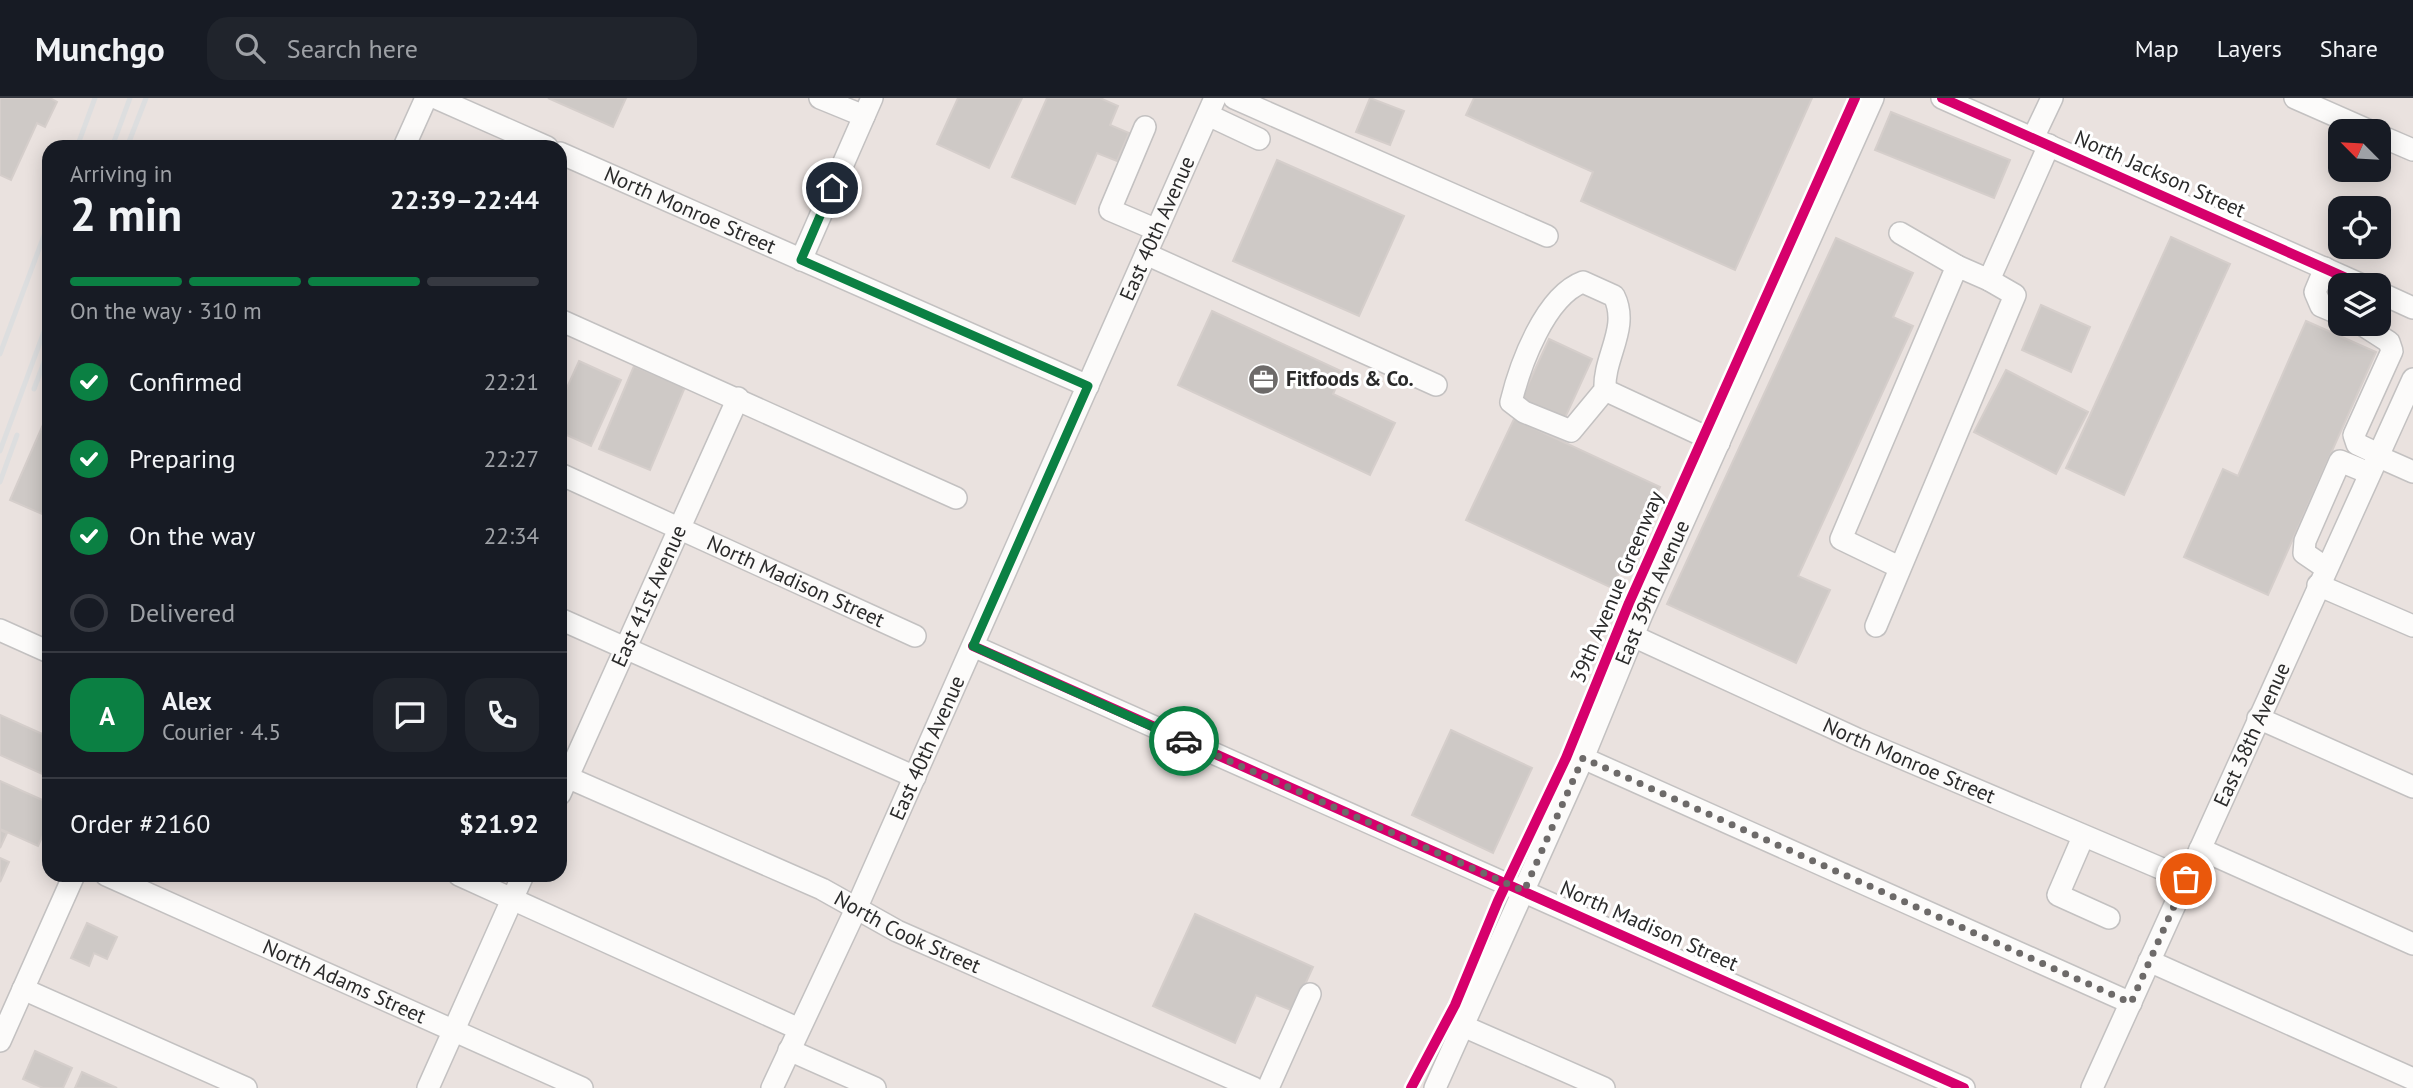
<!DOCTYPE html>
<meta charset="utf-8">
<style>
:root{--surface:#171b24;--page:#20242c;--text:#f1f3f6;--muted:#9ea1a6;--line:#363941;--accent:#0b8043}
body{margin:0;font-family:"PT Sans",sans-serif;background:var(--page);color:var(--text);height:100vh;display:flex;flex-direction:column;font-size:26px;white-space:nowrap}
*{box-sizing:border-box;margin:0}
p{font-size:23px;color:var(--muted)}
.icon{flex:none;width:38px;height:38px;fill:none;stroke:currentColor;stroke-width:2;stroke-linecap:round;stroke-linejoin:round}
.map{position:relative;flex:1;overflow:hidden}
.details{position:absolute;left:42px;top:42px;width:525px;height:742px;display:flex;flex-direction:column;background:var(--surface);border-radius:21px;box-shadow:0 4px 18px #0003}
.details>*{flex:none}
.needle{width:46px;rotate:294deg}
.buttons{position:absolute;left:2328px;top:21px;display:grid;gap:14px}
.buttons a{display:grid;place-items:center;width:63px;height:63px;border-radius:14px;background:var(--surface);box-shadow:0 4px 18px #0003;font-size:35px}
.pin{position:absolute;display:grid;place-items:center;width:60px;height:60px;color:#fff;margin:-30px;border:4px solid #fff;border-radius:50%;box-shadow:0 2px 7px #0007}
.courier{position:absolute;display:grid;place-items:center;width:70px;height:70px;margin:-35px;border:5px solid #0b8043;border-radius:50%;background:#fff;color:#222;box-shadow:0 2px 9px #0007}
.summary em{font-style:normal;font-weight:700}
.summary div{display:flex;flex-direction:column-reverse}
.summary{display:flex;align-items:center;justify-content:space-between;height:119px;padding:0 28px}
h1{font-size:46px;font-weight:700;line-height:52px}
.bar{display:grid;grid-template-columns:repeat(4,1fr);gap:10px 7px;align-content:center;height:84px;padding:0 28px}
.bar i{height:9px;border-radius:5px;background:var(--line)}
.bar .current{background:var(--accent)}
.bar p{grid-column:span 4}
.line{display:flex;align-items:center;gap:18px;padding:0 28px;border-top:2px solid var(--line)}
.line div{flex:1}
.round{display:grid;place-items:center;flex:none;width:74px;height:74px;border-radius:21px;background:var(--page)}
ol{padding:0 28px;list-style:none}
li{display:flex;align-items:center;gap:21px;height:77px}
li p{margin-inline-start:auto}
li .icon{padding:7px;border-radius:50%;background:var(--accent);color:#fff;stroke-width:4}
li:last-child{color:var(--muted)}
li i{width:38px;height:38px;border:4px solid var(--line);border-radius:50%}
header{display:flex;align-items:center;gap:42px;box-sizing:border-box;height:98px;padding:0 35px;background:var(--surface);border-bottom:2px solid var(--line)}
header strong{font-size:33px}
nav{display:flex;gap:38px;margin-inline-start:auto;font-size:24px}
.search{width:490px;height:63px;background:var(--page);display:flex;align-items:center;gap:18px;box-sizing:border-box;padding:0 24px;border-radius:21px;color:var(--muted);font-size:26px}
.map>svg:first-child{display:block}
.building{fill:#cec9c6;stroke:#d5cecb;stroke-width:2}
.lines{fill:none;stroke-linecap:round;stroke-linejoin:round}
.minor-casing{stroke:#c3c1c1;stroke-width:24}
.minor{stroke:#fcfbfa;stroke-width:21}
.rail{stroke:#dddedf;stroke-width:5}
.cycleway-casing{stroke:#fff;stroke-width:15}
.cycleway{stroke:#d6006c;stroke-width:10}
.done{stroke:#6d6a69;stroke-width:7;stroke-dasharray:0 12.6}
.route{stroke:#0b8043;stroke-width:9}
.labels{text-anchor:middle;stroke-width:6;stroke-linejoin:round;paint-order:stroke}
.street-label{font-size:21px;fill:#2a2a2a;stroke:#fff}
.poi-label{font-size:21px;font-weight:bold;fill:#2a2a2a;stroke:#fff;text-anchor:start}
</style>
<header>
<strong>Munchgo</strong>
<div class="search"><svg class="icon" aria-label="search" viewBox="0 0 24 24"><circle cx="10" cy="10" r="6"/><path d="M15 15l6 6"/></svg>Search here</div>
<nav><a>Map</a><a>Layers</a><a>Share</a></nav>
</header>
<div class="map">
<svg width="2413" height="990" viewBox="0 0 2413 990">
<rect width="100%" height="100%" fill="#eae2df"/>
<g class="building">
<path d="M0,0H50L57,4L45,29L37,25L11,82L0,77Z"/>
<path d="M548,0H626L613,29Z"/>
<path d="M958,0H1022L989,70L937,46Z"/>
<path d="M1047,0H1100L1118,8L1110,27L1129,35L1117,63L1097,55L1075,106L1012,79Z"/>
<path d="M1370,0L1404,13L1390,47L1356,34Z"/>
<path d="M1474,0H1812L1735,172L1581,103L1593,74L1466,17Z"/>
<path d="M1891,14L2010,62L1994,100L1875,52Z"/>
<path d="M1277,62L1404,118L1359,218L1233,163Z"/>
<path d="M2171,139L2230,166L2124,397L2066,370Z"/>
<path d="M1836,140L1913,175L1893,219L1913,228L1798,478L1830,492L1796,565L1667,506Z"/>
<path d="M2041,207L2090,229L2071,274L2022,252Z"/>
<path d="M1212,213L1343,274L1333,296L1395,325L1370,377L1178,287Z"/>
<path d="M2306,223L2376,254L2268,497L2184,459L2223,371L2238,378Z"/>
<path d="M1549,241L1592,261L1564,322L1521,302Z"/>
<path d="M579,263L621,282L591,348L560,334V305Z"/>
<path d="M634,268L685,289L650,372L599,351Z"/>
<path d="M2006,272L2088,314L2056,376L1974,334Z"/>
<path d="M49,313V419L10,402Z"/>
<path d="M1514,321L1660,389L1612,490L1466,422Z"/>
<path d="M0,617L49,639V679L0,657Z"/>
<path d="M1451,632L1532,670L1493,755L1412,717Z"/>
<path d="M0,683L49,705V724L38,748L0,731Z"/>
<path d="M0,732L7,735L0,750Z"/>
<path d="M0,760L9,764L0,784Z"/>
<path d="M1195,816L1313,869L1293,913L1256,897L1235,945L1153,908Z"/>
<path d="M87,825L117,839L107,861L94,855L89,868L71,860Z"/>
<path d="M35,953L72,970L63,990H43L23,981Z"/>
<path d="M82,974L117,990H75Z"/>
</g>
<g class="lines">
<defs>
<g id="minor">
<path d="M436,0L547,49"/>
<path d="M820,0L864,18"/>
<path d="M1234,0L1547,138"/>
<path d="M1942,0L2362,187"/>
<path d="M2295,0L2370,33"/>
<path d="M1208,17L1259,41"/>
<path d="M1145,29L1110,112L1157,132"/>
<path d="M2378,37L2413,52"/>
<path d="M2033,40L2052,0"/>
<path d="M404,49L426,0"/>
<path id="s1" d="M560,55L1088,288"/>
<path d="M1900,135L1957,168"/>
<path d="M1146,156L1436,287"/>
<path d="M801,162L872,0"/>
<path d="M2325,170L2315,194L2321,208L2340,216"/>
<path d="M1583,184L1614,198C1630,230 1603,259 1605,292L1571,333L1524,314L1511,304C1520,267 1545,198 1583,184Z"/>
<path d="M2378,194L2413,210"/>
<path d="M560,222L956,400"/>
<path d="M2361,226L2389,244L2392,253L2354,337L2357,346L2378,356"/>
<path d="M1605,292L1719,345"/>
<path d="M2377,358L2413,374"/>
<path id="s2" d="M560,376L915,538"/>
<path d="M1899,469L1841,441L1957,168L1989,182L2049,47"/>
<path d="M2326,470L2304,455L2305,443L2340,363L2369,375"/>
<path d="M2318,487L2413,528"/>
<path d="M560,521L915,679"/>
<path d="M1876,528L2015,197L1989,182"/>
<path d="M0,532L49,554"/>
<path id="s3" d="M1633,538L1857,641L2186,781"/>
<path d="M973,548L1964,990"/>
<path d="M2258,620L2413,689"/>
<path d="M1583,660L2131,905"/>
<path id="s4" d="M560,676L822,791L897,833L1254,990"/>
<path id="s5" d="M560,696L738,300"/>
<path d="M2083,739L2058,797L2109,820"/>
<path d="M2200,751L2413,846"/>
<path id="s6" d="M106,777L582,990"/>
<path d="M459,777L799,931"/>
<path d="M2149,863L2413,981"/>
<path d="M23,891L246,990"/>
<path d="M1463,928L1604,990"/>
<path d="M0,943L74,777"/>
<path d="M789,952L875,990"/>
<path d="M428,990L523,777"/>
<path id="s7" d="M772,990L856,811L1215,0"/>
<path d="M1268,990L1310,896"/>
<path id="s8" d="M1435,990L1583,660L1642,516L1873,0"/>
<path id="s9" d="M2092,990L2413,281"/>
</g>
</defs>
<use href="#minor" class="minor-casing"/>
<use href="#minor" class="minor"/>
<g class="rail">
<path d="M77,49L95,0"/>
<path d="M112,49L130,0"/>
<path d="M127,49L146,0"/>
<path d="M0,256L49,124"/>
<path d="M34,291L49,251"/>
<path d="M0,353L49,220"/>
<path d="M0,384L17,337"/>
</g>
<defs>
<g id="cycleway">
<path d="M1942,0L2362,187"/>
<path d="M973,548L1964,990"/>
<path d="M1411,990L1455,907L1498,803L1566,660L1629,505L1855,0"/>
</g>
</defs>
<use href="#cycleway" class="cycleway-casing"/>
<use href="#cycleway" class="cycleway"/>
</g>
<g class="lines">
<path class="done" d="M1184,643L1524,793L1583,660L2131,905L2186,781"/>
<path class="route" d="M832,90L801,162L1088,288L973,548L1184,643"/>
</g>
<defs>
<symbol id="office-disc" viewBox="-11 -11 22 22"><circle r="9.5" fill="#6d6a69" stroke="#fff"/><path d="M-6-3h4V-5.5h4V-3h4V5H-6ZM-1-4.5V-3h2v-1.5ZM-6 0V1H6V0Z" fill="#fff"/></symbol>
</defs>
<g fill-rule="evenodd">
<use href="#office-disc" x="1246" y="264" width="35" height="35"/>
</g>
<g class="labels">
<g class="street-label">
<text transform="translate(2160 76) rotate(24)" y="7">North Jackson Street</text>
<text dy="7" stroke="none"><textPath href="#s1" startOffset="142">North Monroe Street</textPath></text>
<text dy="7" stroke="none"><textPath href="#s7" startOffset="942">East 40th Avenue</textPath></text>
<text dy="7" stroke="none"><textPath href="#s2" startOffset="259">North Madison Street</textPath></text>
<text transform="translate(1617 489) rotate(-67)" y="7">39th Avenue Greenway</text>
<text dy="7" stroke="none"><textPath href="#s8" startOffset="541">East 39th Avenue</textPath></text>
<text dy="7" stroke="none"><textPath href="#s5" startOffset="217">East 41st Avenue</textPath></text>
<text dy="7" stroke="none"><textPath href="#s9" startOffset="388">East 38th Avenue</textPath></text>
<text dy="7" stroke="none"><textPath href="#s7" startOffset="374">East 40th Avenue</textPath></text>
<text dy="7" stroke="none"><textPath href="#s3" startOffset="303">North Monroe Street</textPath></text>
<text transform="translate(1649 828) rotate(24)" y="7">North Madison Street</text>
<text dy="7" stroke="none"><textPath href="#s4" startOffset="382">North Cook Street</textPath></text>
<text dy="7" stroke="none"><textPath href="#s6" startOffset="261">North Adams Street</textPath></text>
</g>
<g class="poi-label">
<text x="1286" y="288">Fitfoods &amp; Co.</text>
</g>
</g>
</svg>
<div class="buttons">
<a><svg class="needle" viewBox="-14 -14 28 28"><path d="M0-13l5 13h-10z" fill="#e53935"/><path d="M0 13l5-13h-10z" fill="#9ea1a6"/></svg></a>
<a><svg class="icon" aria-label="locate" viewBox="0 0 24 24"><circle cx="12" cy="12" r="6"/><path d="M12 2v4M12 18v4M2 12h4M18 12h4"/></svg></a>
<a><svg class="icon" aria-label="layers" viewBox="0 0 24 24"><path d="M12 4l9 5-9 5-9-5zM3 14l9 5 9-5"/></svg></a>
</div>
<div class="pin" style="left:2186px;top:781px;background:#ea580c"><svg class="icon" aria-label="bag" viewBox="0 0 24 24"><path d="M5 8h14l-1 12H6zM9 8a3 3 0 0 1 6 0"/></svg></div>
<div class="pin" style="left:832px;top:90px;background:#1f2937"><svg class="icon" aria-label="home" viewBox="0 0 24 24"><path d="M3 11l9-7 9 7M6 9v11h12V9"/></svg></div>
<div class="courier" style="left:1184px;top:643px"><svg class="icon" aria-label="car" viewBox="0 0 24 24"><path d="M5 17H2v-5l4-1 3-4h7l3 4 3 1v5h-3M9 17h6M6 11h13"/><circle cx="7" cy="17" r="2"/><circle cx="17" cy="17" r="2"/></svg></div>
<section class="details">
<div class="summary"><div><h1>2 min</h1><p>Arriving in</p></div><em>22:39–22:44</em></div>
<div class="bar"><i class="current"></i><i class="current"></i><i class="current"></i><i></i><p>On the way · 310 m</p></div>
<ol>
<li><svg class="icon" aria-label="check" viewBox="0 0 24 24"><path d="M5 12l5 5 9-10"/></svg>Confirmed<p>22:21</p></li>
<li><svg class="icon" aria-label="check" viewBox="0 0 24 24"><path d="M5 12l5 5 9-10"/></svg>Preparing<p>22:27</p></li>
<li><svg class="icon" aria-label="check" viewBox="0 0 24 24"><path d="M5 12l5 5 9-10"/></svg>On the way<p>22:34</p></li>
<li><i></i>Delivered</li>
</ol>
<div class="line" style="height:126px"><b class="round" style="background:var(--accent);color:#fff">A</b><div><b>Alex</b><p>Courier · 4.5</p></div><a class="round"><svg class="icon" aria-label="chat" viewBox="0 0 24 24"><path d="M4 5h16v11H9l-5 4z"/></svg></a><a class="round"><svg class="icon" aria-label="phone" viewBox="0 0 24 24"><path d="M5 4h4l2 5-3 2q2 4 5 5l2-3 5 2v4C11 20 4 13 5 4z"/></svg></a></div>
<div class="line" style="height:91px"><div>Order #2160</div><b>$21.92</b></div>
</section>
</div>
